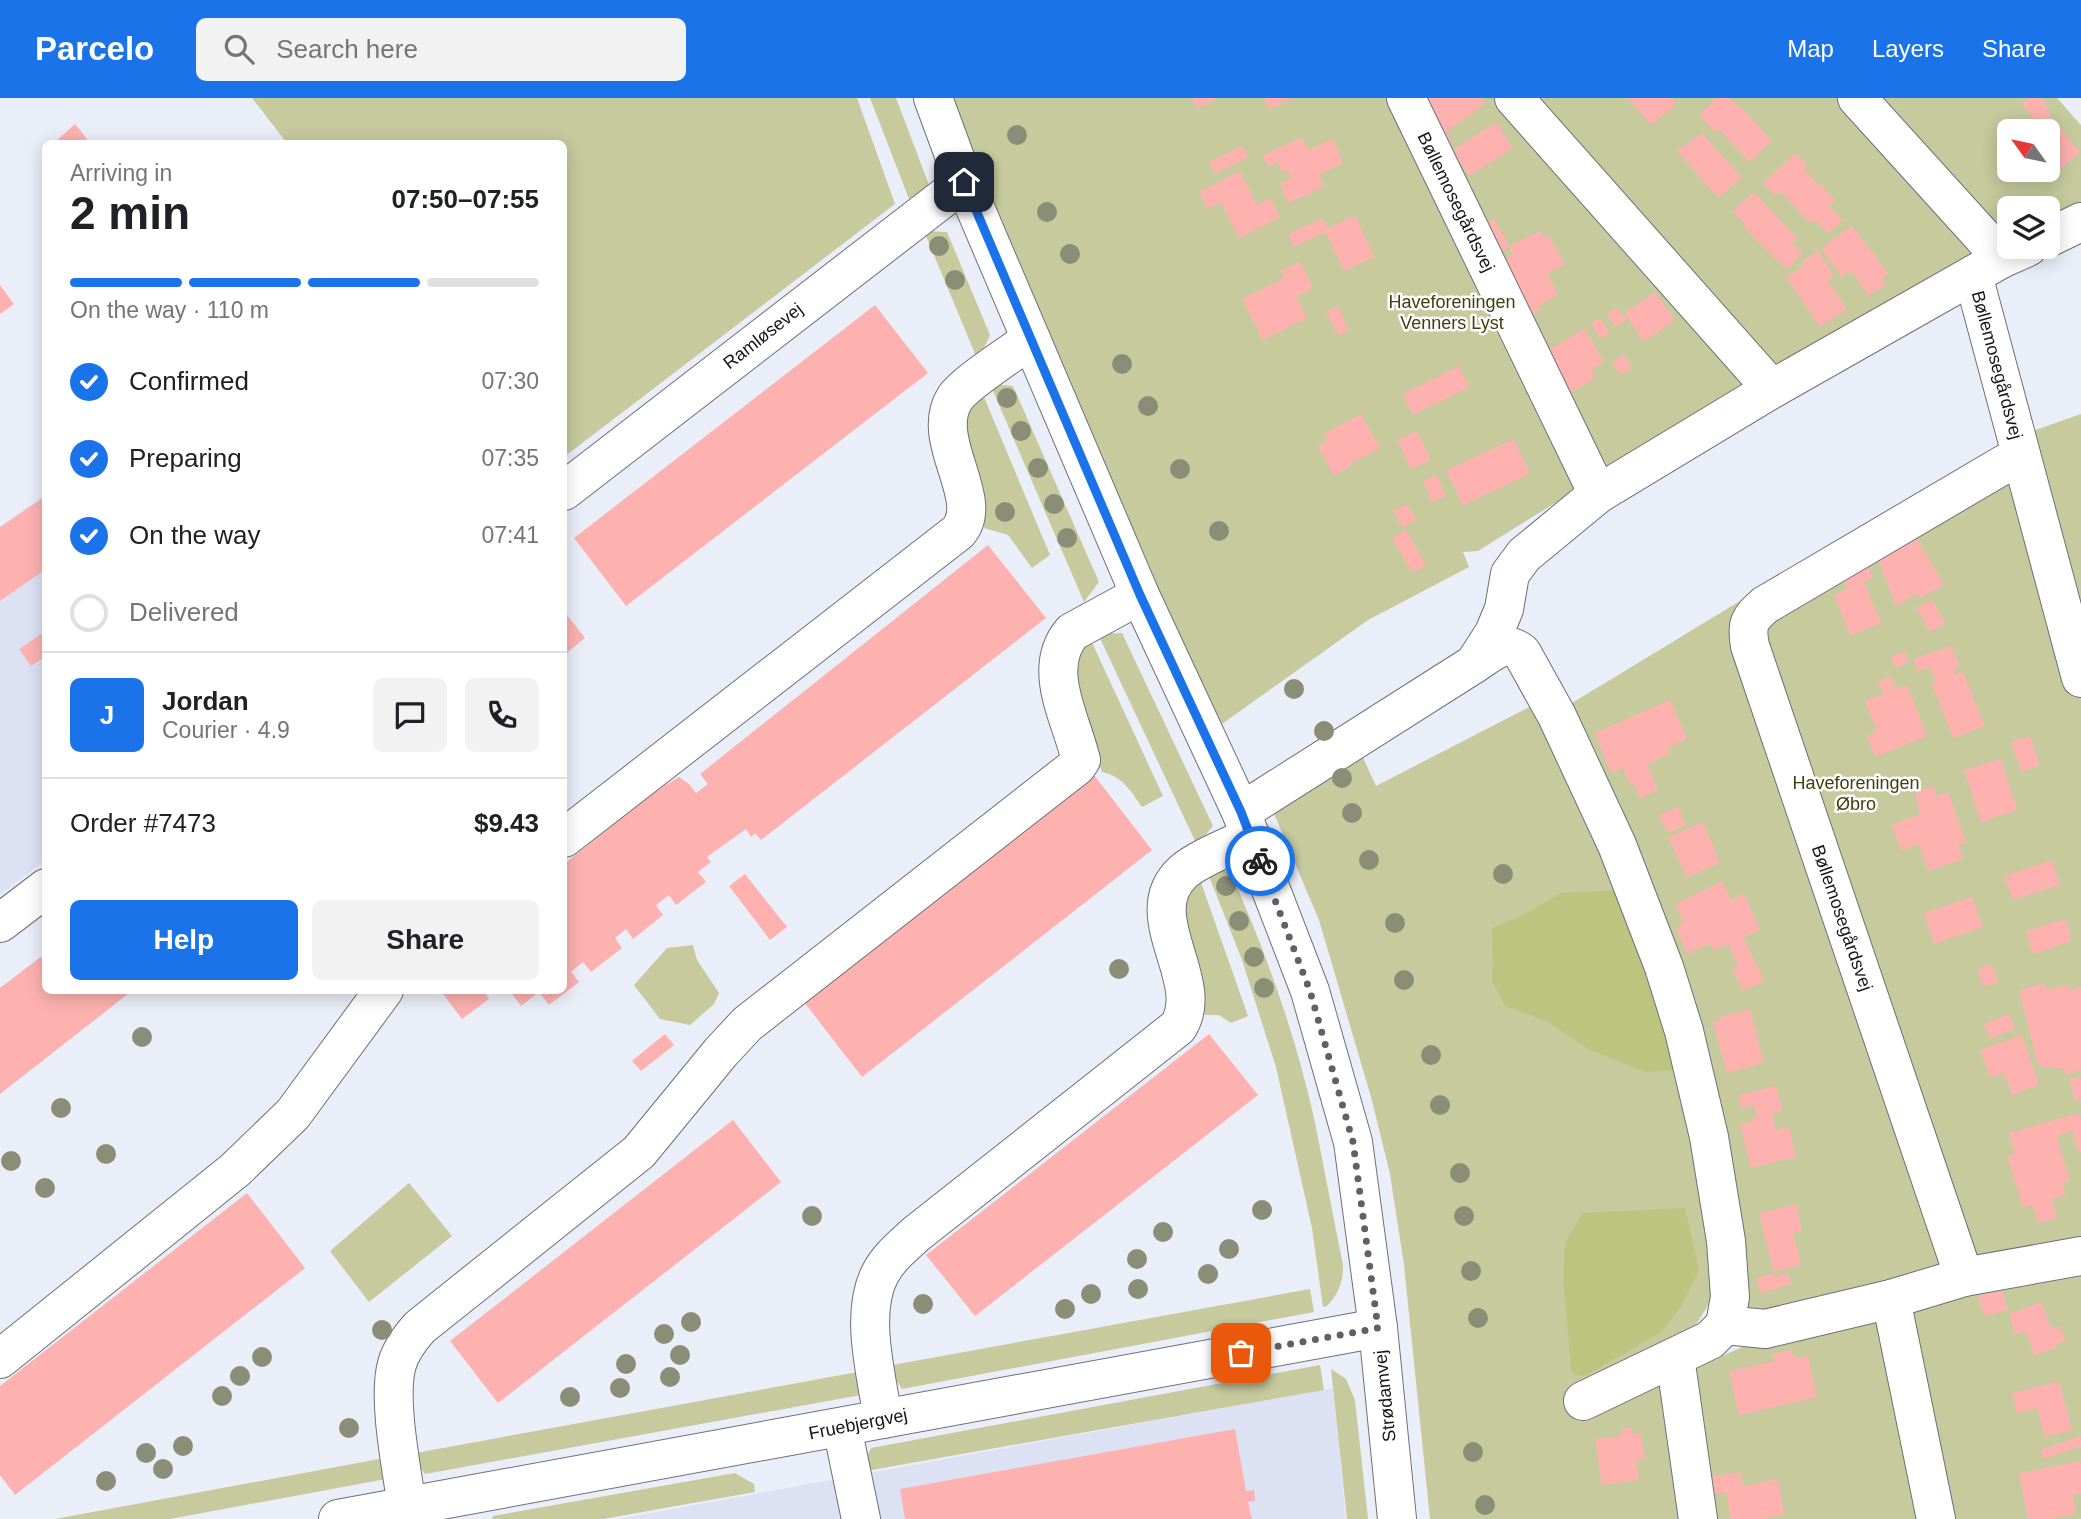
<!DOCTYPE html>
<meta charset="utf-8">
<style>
:root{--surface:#fff;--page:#f2f2f2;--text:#202124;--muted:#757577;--line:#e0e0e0;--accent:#1a73e8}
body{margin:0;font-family:Arial,sans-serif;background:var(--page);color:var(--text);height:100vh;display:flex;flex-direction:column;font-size:26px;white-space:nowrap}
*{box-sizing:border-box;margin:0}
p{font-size:23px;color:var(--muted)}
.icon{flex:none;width:38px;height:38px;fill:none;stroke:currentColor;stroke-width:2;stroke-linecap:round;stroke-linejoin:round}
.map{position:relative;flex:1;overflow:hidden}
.panel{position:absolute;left:42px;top:42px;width:525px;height:854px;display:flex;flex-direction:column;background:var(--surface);border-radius:10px;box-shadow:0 4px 18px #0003}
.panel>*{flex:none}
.needle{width:46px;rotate:303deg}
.controls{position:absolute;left:1997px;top:21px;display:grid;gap:14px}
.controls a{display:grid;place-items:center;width:63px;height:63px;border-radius:10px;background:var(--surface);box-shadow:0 4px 18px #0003;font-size:35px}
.pin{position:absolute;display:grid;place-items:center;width:60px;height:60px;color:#fff;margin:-30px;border-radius:14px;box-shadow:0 4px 10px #0006}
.courier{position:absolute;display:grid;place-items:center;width:70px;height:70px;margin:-35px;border:5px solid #1a73e8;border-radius:50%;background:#fff;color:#222;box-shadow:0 2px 9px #0007}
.headline em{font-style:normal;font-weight:700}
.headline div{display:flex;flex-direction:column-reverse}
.headline{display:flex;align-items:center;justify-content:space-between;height:119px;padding:0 28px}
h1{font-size:46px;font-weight:700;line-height:52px}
.bar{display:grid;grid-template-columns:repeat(4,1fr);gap:10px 7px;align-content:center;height:84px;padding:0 28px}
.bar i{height:9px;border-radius:5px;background:var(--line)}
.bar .current{background:var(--accent)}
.bar p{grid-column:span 4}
.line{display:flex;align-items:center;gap:18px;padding:0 28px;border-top:2px solid var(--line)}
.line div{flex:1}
.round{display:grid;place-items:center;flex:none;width:74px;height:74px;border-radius:10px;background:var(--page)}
ol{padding:0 28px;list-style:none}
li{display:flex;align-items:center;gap:21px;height:77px}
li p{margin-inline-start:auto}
li .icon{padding:7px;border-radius:50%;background:var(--accent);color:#fff;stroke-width:4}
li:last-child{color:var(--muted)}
li i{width:38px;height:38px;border:4px solid var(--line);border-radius:50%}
.cta{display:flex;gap:14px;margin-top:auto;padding:14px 28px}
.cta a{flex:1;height:80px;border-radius:10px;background:var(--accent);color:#fff;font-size:28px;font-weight:700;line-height:80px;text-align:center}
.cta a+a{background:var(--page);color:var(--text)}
header{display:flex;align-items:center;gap:42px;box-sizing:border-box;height:98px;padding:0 35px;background:var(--accent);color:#fff}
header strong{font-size:33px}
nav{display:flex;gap:38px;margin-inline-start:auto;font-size:24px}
.search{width:490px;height:63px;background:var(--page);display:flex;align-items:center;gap:18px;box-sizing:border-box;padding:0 24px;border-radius:10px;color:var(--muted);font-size:26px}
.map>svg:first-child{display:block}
.built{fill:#dce2f3}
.green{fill:#c6ca9d;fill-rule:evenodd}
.forest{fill:#bdc480}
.building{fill:#fdb2b0}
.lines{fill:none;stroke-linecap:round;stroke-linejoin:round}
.minor-casing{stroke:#6d7078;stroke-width:40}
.minor{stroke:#fff;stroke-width:38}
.tree{fill:#8b8e76}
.done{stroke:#5f6166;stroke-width:7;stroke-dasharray:0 12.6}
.route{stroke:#1a73e8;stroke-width:9}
.labels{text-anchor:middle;stroke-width:5;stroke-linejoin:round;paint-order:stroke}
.street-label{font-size:18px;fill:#141518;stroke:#fff}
.park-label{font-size:18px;fill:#3d400c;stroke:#fff}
</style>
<header>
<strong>Parcelo</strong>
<div class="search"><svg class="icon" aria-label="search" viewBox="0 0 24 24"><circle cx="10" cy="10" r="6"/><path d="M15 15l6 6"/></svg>Search here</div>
<nav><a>Map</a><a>Layers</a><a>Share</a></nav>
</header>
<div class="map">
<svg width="2081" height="1421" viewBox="0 0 2081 1421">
<rect width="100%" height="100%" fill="#eaeef8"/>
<g class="built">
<path d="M45,396V762L0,797V429Z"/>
<path d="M1333,1290L1346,1421H618Z"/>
</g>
<g class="green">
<path d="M252,0H857L895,106L564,359V46L287,45Z"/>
<path d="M870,0H896L929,87L909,101Z"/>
<path d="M942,0H2057L2081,27V106L2048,121V110H2009V138L1600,377L1478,453L1463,454L1469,469L1368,522L1205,638ZM2009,33H2048V72H2009Z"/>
<path d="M924,133L947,134L990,237L978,263Z"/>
<path d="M990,286L1013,288L1099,484L1084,504Z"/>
<path d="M981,292L1050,457L1032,470L1008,437L984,430L961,345L970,304Z"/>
<path d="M2081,316V1421H1430L1404,1167L1390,1076L1371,999L1319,822L1272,711L1359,651L1376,688L1537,605L1582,701L1678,958L1715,1189L1707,1209L1691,1235L1587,1320L1766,1238L1764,1222L1747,1208L1653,789L1594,650L1572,605L1979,358L2016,339Z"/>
<path d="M1122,535L1213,728L1197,747L1098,536Z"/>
<path d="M1088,536L1163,698L1142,709C1131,693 1122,678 1102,674L1077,606L1073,576Z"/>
<path d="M1207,773H1230C1265,852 1295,935 1314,1020C1324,1069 1333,1118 1343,1167C1343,1184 1339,1195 1327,1208L1323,1209L1312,1130L1276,969L1242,862Z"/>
<path d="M1198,776L1248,918L1231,925L1219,917H1205L1183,842L1182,813Z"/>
<path d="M693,847L697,862L719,895L714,906L690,927L660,921L634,887L667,850Z"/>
<path d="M409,1085L452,1138L369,1204L330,1153Z"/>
<path d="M1310,1191L1314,1214L902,1291L887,1268Z"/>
<path d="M1320,1267L1324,1292L866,1373L864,1364L871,1350Z"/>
<path d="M1331,1271L1346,1281L1355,1302L1368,1421H1347Z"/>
<path d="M863,1273L861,1297L425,1376L410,1356Z"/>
<path d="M390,1359L386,1381L170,1421H55Z"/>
<path d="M735,1375L754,1386L755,1394L603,1421H492L493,1418Z"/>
</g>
<g class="forest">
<path d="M1622,792L1682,972L1645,974L1588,951L1548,924L1505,908L1493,885L1492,830L1525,816L1561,795Z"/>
<path d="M1685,1110L1699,1172L1681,1209L1661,1234L1585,1278L1576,1277L1571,1271L1563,1177L1566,1144L1582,1115Z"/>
</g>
<g class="building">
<path d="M1192,0H1215L1216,2L1197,10Z"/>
<path d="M1264,0H1291L1270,11Z"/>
<path d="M1408,0H1481L1485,6L1446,34L1452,43L1442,50Z"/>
<path d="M1627,0H1671L1676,6L1652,27Z"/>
<path d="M1717,0H1729L1739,10L1740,8L1772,43L1749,64L1719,31L1715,34L1699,17Z"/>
<path d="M2029,0H2040L2049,10L2046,13L2080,54L2055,76L2048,67V33H2022L2035,22L2021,6Z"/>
<path d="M1496,24L1513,50L1469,78L1453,52Z"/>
<path d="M75,26L87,41L81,46H53Z"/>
<path d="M1702,35L1742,80L1718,100L1677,53Z"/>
<path d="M1302,39L1307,52L1333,41L1343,65L1319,77L1324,89L1288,105L1280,86L1291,80L1288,72L1282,74L1278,64L1268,69L1263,57Z"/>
<path d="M1242,48L1249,59L1215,76L1209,64Z"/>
<path d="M1796,55L1807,67L1803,71L1835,102L1829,108L1843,122L1828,136L1815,122L1811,126L1780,93L1775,98L1763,85Z"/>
<path d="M1240,73L1257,107L1270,100L1280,119L1239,140L1220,104L1208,111L1199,94Z"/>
<path d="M1754,94L1797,140L1792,145L1802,156L1786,171L1743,128L1745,126L1733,113Z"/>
<path d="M1355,117L1374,159L1344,173L1326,134L1294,149L1288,136L1323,120L1328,131Z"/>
<path d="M1494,120L1509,148L1540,133L1544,139L1548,137L1565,166L1547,176L1558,197L1538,208L1541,212L1524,222L1497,165L1512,157L1514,159L1509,149L1492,159L1476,130Z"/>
<path d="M1852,128L1888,175L1882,180L1886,186L1869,198L1851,173L1842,179L1821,150Z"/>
<path d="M1818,153L1834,177L1827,182L1847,211L1820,229L1786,179L1804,167L1802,163Z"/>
<path d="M1300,163L1313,190L1296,199L1307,220L1263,242L1242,201L1284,180L1280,173Z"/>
<path d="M0,187L14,206L0,216Z"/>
<path d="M1655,194L1675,222L1644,244L1624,215Z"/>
<path d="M875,207L928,275L626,508L574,440Z"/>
<path d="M1338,208L1349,232L1338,238L1326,214Z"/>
<path d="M1617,209L1626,222L1616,229L1606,217Z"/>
<path d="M1600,220L1609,235L1600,241L1591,225Z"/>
<path d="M1584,230L1604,264L1591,272L1596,279L1571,295L1546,254Z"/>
<path d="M1624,257L1632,270L1620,277L1612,264Z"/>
<path d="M1459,268L1469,289L1413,317L1403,296Z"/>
<path d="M1361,316L1380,350L1350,366L1351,368L1334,378L1318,348L1328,342L1324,336Z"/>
<path d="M1417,333L1431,362L1411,371L1397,342Z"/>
<path d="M1514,341L1530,376L1463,407L1446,372Z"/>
<path d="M1437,377L1446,398L1432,405L1423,383Z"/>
<path d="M46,398V471L0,503V429Z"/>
<path d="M1407,406L1416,422L1402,430L1393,413Z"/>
<path d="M1406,432L1426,467L1413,475L1392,440Z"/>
<path d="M1916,440L1944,487L1920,500L1918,495L1896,508L1879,463Z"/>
<path d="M988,447L1046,520L761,742L755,735L751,739L746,731L707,759L711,764L698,774L706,784L676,807L669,797L656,807L663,817L633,841L626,831L615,840L622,850L591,874L583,864L571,874L579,884L549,907L539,894L521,908L509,892H564V766L656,693L679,679L689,686L696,695L708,686L700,676Z"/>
<path d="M1867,465L1873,480L1864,484L1881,525L1851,538L1834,497L1848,491L1841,476Z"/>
<path d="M1932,501L1945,525L1930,534L1916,510Z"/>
<path d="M564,513L585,540L564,557Z"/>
<path d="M46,533V558L31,568L19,551Z"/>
<path d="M1951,548L1960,569L1953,572L1955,577L1963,574L1985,628L1953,640L1932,586L1936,584L1930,569L1918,573L1913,561Z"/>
<path d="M1904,553L1909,564L1896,570L1891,559Z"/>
<path d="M1890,578L1896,591L1907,587L1927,638L1875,659L1867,638L1877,634L1865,603L1883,596L1878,583Z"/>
<path d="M1670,602L1687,641L1667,650L1670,656L1647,666L1658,692L1640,700L1634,686L1630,687L1623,670L1611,675L1595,635Z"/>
<path d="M2030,638L2040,667L2021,674L2011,644Z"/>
<path d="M2001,661L2017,712L1981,724L1964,672Z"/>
<path d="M1094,677L1152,752L862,979L804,904Z"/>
<path d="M1933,688L1936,698L1948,694L1966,745L1958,748L1963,761L1928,773L1919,746L1901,753L1892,726L1920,717L1915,694Z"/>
<path d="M1678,709L1686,727L1667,735L1659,717Z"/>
<path d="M1703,724L1720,765L1687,780L1668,739Z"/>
<path d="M2052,762L2060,787L2013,802L2004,778Z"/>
<path d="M745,776L787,829L770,842L729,788Z"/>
<path d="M1722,783L1731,802L1744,796L1760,832L1743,839L1764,883L1743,893L1732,871L1738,868L1728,846L1713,853L1710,845L1688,856L1676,831L1681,828L1680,825L1683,823L1675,806Z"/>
<path d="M1972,799L1983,829L1934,846L1924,815Z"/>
<path d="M2065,821L2072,843L2033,856L2026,833Z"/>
<path d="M46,855V892H133L0,996V890Z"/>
<path d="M1991,866L1998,884L1983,888L1977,871Z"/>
<path d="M2045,885L2047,892L2069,886L2071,892L2081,889V972L2066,977L2064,971L2038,968L2019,892Z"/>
<path d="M440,892H483L489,901L462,921Z"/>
<path d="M1750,911L1764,965L1727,975L1713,924L1720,922L1719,919Z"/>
<path d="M2010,916L2015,931L1990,941L1984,926Z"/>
<path d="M665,936L674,947L641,973L632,963Z"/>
<path d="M1209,936L1258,997L975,1218L926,1157Z"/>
<path d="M2022,937L2039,987L2012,997L2004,975L1990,979L1980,952Z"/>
<path d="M2081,978V1002L2075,1003L2069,981Z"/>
<path d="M1776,988L1783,1013L1772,1015L1776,1032L1789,1029L1796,1059L1751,1070L1740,1026L1753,1023L1752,1020L1757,1019L1754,1007L1741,1010L1738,997Z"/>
<path d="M2078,1015L2081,1020V1054L2079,1055L2072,1033L2057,1038L2070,1083L2062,1085L2066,1097L2052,1101L2057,1120L2038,1125L2032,1107L2023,1110L2007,1058L2015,1055L2009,1035Z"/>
<path d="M733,1022L781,1084L498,1305L450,1243Z"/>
<path d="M247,1095L305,1170L15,1397L0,1377V1288Z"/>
<path d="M1796,1106L1802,1133L1793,1135L1801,1167L1774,1174L1759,1115Z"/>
<path d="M1774,1175L1775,1179L1788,1175L1792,1186L1760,1195L1756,1180Z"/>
<path d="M2002,1192L2008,1212L1984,1218L1978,1198Z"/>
<path d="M2042,1204L2051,1231L2060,1228L2065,1243L2056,1247L2057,1249L2034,1257L2026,1233L2015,1237L2009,1216Z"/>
<path d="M1792,1252L1795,1260L1808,1258L1817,1299L1739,1317L1729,1273L1775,1263L1773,1256Z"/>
<path d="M2059,1283L2072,1332L2045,1339L2037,1310L2017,1315L2012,1295Z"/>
<path d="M1631,1330L1632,1336L1641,1335L1645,1361L1636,1362L1639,1382L1602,1387L1595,1341L1622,1338L1620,1331Z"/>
<path d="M1235,1331L1246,1393L1254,1392L1255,1403L1248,1404L1252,1421H905L900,1391Z"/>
<path d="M2081,1338V1348L2044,1361L2040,1352Z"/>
<path d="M2081,1363V1395L2073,1397L2076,1416L2050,1421H2028L2019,1375Z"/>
<path d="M1741,1374L1743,1388L1778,1381L1784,1417L1762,1421H1731L1726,1394L1713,1396L1711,1379Z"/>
</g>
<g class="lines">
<defs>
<g id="minor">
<path d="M933,0L964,84L1140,497L1241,714L1310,893L1353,1044L1378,1230L1397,1421"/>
<path d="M1406,0L1598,396"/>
<path d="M1514,0L1772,291"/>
<path d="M1857,0L1983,139L2001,161"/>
<path d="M2048,140L2081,124"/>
<path d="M1973,177L2081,580"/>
<path d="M564,393L964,84"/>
<path d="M1474,566C1490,556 1505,540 1522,555L1557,618L1617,747L1664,869L1684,933L1709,1039L1726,1143L1730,1199L1725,1227L1710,1242L1583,1303"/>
<path d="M1241,714L1474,566L1494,535L1504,511L1510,476L1524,457L1598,396L1772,291L2001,161L2028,149"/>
<path d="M564,740L958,434C987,401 928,342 955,300C966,284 1014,254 1031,241"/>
<path d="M0,825L46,790"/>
<path d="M1964,1179L1750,548C1746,526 1749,521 1765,507L2020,357"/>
<path d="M1891,1201L1936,1421"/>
<path d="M1725,1227L1765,1231L1891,1201L1964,1179L2081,1158"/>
<path d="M1675,1259L1698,1421"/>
<path d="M0,1261L235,1072L293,1016L384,892"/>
<path d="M883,1321C877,1279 859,1216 880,1176C888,1160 902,1149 916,1136L1178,929C1208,883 1136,817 1183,774C1197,761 1233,747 1251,738"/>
<path d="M842,1329L861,1421"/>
<path d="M407,1409C402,1372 387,1300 397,1266C401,1252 410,1240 420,1229L639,1054L721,954L747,926L1077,668L1081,662L1079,655C1069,617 1042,569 1072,534L1140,497"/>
<path d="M338,1421L1378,1230"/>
</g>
</defs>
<use href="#minor" class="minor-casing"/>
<use href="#minor" class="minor"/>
</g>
<g class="tree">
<circle cx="1017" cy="37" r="10"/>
<circle cx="1047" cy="114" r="10"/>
<circle cx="939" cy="148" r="10"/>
<circle cx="1070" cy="156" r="10"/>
<circle cx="955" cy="182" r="10"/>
<circle cx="1122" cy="266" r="10"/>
<circle cx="1007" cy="300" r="10"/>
<circle cx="1148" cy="308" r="10"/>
<circle cx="1021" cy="333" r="10"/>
<circle cx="1038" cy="370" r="10"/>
<circle cx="1180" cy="371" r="10"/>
<circle cx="1054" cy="406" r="10"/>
<circle cx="1005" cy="414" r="10"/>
<circle cx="1219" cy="433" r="10"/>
<circle cx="1067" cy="440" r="10"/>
<circle cx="1294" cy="591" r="10"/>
<circle cx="1324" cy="633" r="10"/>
<circle cx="1342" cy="680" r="10"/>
<circle cx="1352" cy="715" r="10"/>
<circle cx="1369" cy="762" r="10"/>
<circle cx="1503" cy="776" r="10"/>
<circle cx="1226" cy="788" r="10"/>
<circle cx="1239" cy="823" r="10"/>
<circle cx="1395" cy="825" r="10"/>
<circle cx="1254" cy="859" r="10"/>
<circle cx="1119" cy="871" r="10"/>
<circle cx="1404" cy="882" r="10"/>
<circle cx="1264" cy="890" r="10"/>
<circle cx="142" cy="939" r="10"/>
<circle cx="1431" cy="957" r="10"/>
<circle cx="1440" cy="1007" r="10"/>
<circle cx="61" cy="1010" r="10"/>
<circle cx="106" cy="1056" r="10"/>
<circle cx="11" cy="1063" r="10"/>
<circle cx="1460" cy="1075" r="10"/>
<circle cx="45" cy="1090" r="10"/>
<circle cx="1262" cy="1112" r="10"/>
<circle cx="812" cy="1118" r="10"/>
<circle cx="1464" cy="1118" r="10"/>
<circle cx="1163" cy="1134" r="10"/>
<circle cx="1229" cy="1151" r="10"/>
<circle cx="1137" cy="1161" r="10"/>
<circle cx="1471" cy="1173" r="10"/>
<circle cx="1208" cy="1176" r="10"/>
<circle cx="1138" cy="1191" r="10"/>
<circle cx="1091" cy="1196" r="10"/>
<circle cx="923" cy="1206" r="10"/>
<circle cx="1065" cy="1211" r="10"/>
<circle cx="1478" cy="1220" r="10"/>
<circle cx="691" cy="1224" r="10"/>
<circle cx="382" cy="1232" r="10"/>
<circle cx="664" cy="1236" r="10"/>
<circle cx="680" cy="1257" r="10"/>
<circle cx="262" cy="1259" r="10"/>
<circle cx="626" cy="1266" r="10"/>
<circle cx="240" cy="1278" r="10"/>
<circle cx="670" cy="1279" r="10"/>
<circle cx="620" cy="1290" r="10"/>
<circle cx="222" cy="1298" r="10"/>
<circle cx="570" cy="1299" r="10"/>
<circle cx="349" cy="1330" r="10"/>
<circle cx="183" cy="1348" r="10"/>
<circle cx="1473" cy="1354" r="10"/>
<circle cx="146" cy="1355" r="10"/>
<circle cx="163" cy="1371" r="10"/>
<circle cx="106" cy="1383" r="10"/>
<circle cx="1485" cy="1407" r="10"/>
</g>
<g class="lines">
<path class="done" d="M1241,1255L1378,1230L1353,1044L1310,893L1260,763"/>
<path class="route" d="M964,84L1140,497L1241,714L1260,763"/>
</g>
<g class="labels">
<g class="street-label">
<text transform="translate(1456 104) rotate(64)" y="6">Bøllemosegårdsvej</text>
<text transform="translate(763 238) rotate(-38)" y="6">Ramløsevej</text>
<text transform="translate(1997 267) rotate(75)" y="6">Bøllemosegårdsvej</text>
<text transform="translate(1842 820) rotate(71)" y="6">Bøllemosegårdsvej</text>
<text transform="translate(1385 1298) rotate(-96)" y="6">Strødamvej</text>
<text transform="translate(858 1326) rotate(-11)" y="6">Fruebjergvej</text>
</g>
<g class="park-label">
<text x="1452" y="210">Haveforeningen<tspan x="1452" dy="21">Venners Lyst</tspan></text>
<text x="1856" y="691">Haveforeningen<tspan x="1856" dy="21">Øbro</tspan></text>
</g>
</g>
</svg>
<div class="controls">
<a><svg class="needle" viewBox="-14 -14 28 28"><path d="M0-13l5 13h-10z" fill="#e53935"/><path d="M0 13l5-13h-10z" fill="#757577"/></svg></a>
<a><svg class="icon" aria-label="layers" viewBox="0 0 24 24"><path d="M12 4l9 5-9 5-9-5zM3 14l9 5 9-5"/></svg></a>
</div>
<div class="pin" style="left:1241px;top:1255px;background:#ea580c"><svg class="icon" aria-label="bag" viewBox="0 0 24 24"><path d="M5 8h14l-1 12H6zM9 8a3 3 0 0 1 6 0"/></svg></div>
<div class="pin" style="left:964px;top:84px;background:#1f2937"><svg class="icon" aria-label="home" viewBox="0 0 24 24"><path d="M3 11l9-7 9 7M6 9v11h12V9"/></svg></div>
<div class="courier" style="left:1260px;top:763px"><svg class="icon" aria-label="bike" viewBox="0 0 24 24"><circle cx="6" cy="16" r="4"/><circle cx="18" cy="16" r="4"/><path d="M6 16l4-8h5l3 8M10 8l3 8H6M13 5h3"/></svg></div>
<section class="panel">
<div class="headline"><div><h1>2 min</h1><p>Arriving in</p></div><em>07:50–07:55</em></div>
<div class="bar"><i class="current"></i><i class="current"></i><i class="current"></i><i></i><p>On the way · 110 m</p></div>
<ol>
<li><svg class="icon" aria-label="check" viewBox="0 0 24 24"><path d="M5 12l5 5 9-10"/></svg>Confirmed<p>07:30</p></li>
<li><svg class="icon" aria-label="check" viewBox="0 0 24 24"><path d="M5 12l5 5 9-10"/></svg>Preparing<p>07:35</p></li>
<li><svg class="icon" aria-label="check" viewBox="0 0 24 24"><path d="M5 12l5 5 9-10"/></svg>On the way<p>07:41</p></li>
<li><i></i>Delivered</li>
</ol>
<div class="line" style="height:126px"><b class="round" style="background:var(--accent);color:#fff">J</b><div><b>Jordan</b><p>Courier · 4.9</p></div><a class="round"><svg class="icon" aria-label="chat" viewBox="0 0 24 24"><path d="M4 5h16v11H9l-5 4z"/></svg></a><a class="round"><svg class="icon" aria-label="phone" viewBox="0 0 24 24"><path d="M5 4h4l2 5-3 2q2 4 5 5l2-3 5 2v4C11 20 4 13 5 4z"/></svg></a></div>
<div class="line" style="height:91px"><div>Order #7473</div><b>$9.43</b></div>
<div class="cta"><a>Help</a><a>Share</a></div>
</section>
</div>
